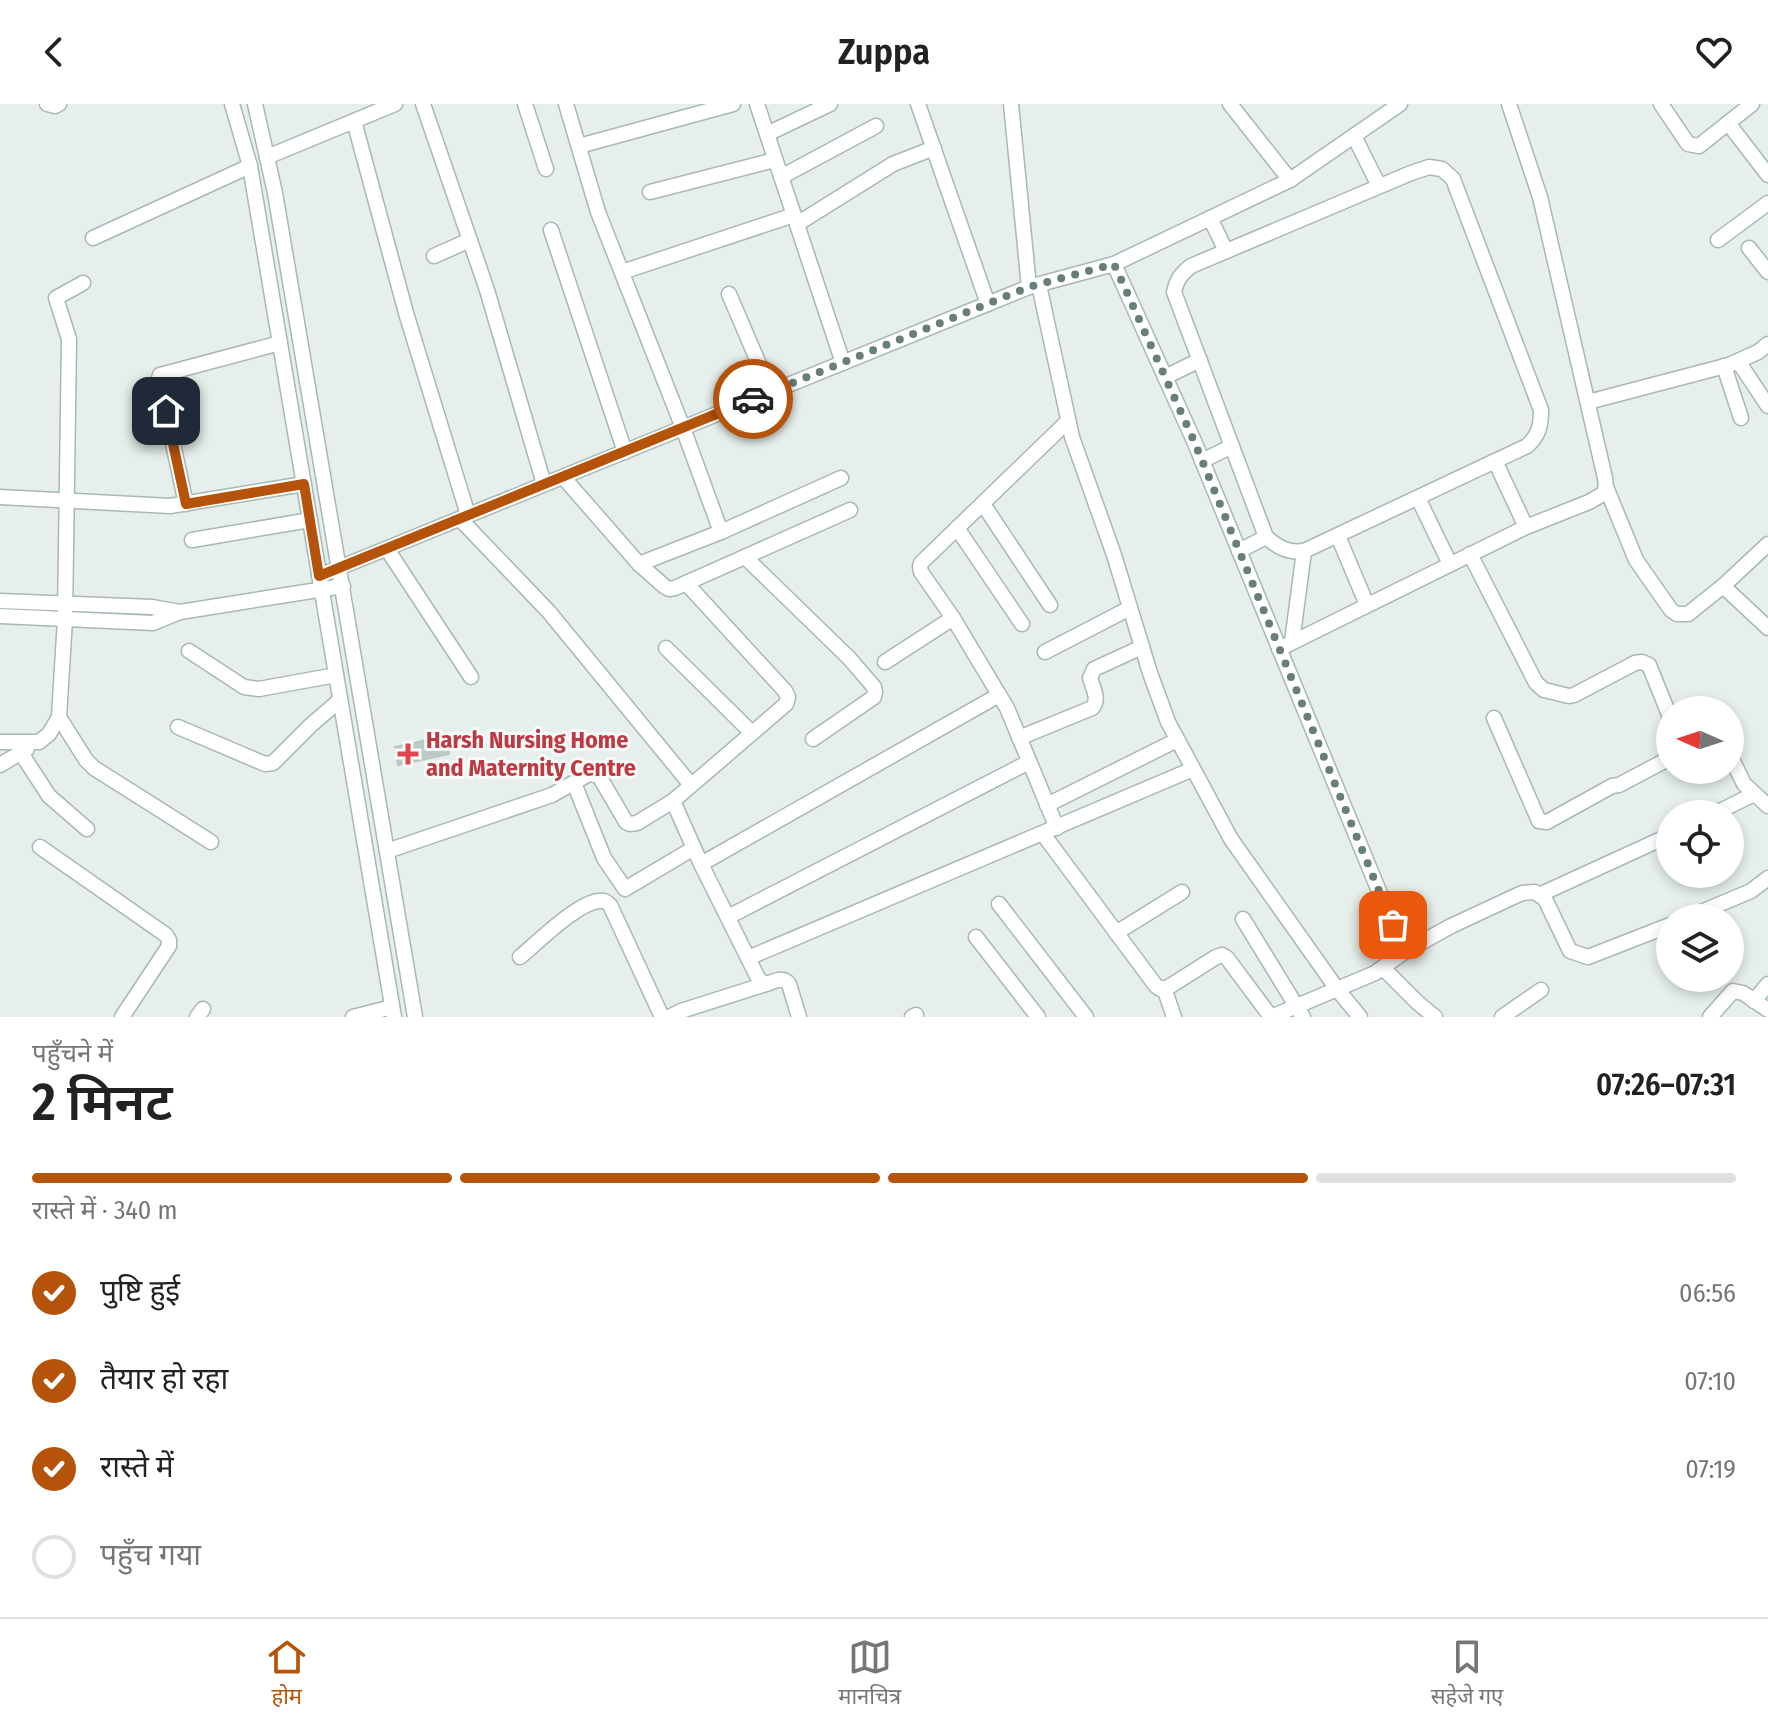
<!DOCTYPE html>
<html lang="hi">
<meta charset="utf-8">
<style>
:root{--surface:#fff;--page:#f6f6f6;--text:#222;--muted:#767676;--line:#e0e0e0;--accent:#b45309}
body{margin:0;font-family:"Fira Sans Condensed","Noto Sans Devanagari",sans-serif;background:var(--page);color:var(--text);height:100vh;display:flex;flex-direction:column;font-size:30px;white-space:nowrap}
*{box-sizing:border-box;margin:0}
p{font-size:26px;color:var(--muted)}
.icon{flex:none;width:44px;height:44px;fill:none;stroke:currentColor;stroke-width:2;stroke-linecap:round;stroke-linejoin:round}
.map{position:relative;height:913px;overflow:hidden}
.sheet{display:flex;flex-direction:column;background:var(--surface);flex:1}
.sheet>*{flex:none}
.needle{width:52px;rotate:273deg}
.fabs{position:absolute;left:1656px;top:592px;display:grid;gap:16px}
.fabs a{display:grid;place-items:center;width:88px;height:88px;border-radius:50%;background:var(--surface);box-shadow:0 4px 12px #0003;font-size:40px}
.pin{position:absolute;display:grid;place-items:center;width:68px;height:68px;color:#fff;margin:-34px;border-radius:16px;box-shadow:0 4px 12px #0006}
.courier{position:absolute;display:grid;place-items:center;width:80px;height:80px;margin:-40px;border:6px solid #b45309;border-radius:50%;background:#fff;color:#222;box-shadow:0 2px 10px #0007}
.overview em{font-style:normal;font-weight:600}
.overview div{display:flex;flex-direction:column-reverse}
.overview{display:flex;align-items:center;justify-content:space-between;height:136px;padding:0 32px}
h1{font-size:52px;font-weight:600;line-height:60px}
.bar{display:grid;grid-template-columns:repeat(4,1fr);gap:12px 8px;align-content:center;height:96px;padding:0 32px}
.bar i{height:10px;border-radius:6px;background:var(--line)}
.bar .selected{background:var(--accent)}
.bar p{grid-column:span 4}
ol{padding:0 32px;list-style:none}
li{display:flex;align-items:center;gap:24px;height:88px}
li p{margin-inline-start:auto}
li .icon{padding:8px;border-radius:50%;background:var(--accent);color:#fff;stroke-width:4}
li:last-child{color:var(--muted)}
li i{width:44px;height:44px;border:4px solid var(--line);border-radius:50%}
header{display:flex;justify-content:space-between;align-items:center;height:104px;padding:0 32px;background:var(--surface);font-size:36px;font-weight:600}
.tabs{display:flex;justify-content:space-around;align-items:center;height:112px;border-top:2px solid var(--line);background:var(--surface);font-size:22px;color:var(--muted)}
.tabs a{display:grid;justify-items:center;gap:4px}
.tabs .selected{color:var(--accent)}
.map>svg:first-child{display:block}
.building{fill:#bbcac4;stroke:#b8c9c2;stroke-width:2}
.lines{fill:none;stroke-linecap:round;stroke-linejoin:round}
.minor-casing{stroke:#a8b8b2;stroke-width:17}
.minor{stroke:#fff;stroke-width:14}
.done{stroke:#687f78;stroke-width:8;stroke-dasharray:0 14.4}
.route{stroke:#b45309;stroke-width:10}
.health-dot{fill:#e0444e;stroke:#f7fbf9;stroke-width:3}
.labels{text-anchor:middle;stroke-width:6;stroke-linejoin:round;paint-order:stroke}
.health-label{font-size:24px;font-weight:bold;fill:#be3a42;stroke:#f7fbf9;text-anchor:start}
</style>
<header><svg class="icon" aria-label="back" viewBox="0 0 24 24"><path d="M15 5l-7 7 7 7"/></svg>Zuppa<svg class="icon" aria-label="heart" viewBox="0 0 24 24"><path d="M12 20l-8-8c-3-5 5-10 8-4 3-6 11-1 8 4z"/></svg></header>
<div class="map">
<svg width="1768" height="913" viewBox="0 0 1768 913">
<rect width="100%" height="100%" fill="#e6efeb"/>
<path class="building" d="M445,632L449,650L398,661L395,643Z"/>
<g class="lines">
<defs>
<g id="minor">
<path d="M47,0L55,2L59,0"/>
<path d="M232,0L250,62L394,913"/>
<path d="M255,0L275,89L415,913"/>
<path d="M423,0L487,186L544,380"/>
<path d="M525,0L546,65"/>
<path d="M566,0L598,108L683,324L721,428"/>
<path d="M757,0L843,259"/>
<path d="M918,0L988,200"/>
<path d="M1011,0L1029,183"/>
<path d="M1230,0L1290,76"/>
<path d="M1661,0L1688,40L1699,42L1752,0"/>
<path d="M354,17L406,209L468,411"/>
<path d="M1728,19L1768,71"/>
<path d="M767,30L830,0"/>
<path d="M1354,32L1379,82"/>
<path d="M579,42L733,0"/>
<path d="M267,53L395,0"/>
<path d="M1429,63L1442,65L1453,75L1541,306C1541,322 1539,331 1527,342L1304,447C1288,449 1279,444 1266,433L1174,188C1177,175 1181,170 1191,162L1411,69Z"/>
<path d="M781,73L876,22"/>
<path d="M650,88L775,56"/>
<path d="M1210,114L1226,147"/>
<path d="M797,120L893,60L934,44"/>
<path d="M551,126L625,348"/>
<path d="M93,134L250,62"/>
<path d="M1718,136L1768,99"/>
<path d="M1749,144L1768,168"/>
<path d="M434,152L470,136"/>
<path d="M1114,160L1194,337L1404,848L1375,869L1271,913"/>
<path d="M622,168L794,111"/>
<path d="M1039,181L1072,333L1114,451L1150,569L1168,618L1231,735L1337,885L1360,913"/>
<path d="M729,190L771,288"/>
<path d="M1738,257L1768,302"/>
<path d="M1724,262L1741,314"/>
<path d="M1165,273L1200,256"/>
<path d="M1588,298L1729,261L1758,248L1768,240"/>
<path d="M1202,357L1232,342"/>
<path d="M1495,357L1526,423"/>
<path d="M563,373L639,460L664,482L669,485L675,484L850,406"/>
<path d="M1606,383L1636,456L1671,506L1677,510H1688L1723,482L1768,440"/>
<path d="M0,393L170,402L304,380"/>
<path d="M1418,394L1450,460"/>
<path d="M186,400L159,275L160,271L280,239"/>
<path d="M983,400L1050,501"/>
<path d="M460,415L549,508L691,681"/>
<path d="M957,424L1022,520"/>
<path d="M1338,432L1367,501"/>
<path d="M192,436L310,416"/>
<path d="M387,445L471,573"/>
<path d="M1239,447L1266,433"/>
<path d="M1470,450L1536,579L1544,586L1569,592L1574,591L1635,559L1642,558L1649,561L1670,613"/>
<path d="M745,453L849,554L874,583L875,588L874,593L813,635"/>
<path d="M639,460L721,428L841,374"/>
<path d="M319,472L1029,183L1114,160L1290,76L1400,0"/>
<path d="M1723,482L1768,524"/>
<path d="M0,497L152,503L180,508"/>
<path d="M0,512L153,519L180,508L343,482"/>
<path d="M1292,538L1304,447"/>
<path d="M666,544L752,629"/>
<path d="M1279,545L1526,423L1589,398L1603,390L1606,383L1605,374L1540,93L1509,0"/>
<path d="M189,547L244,583L259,585L336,571"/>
<path d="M1045,548L1130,504"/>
<path d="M885,558L953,514"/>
<path d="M59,613L86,656L94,664L211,738"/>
<path d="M1494,614L1539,717L1547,718L1612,682L1619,681L1670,654"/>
<path d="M178,623L265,660L273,659L311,621L340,596"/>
<path d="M1019,634L1092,604C1100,596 1093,584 1090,574L1094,565L1142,543"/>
<path d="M0,638H39L49,630L59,613L65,515L69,235L56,194L83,179"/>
<path d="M21,649L49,692L87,725"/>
<path d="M1730,651L1744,680L1768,702"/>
<path d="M0,661L27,645"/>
<path d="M574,679L604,754L625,785L694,744"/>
<path d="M673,697L701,760L759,876L766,880C775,877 783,872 789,880L799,913"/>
<path d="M1047,701L1177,636"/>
<path d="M1714,710L1754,690"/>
<path d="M1057,724L1007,604L953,514L921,468L920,463L921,459L1068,317"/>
<path d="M1043,730L1156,882L1160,885L1167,884L1216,853L1222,851L1227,854L1271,913"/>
<path d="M40,743L166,831L169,836V842L122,913"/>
<path d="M387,747L552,691L589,670L599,672L626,718L630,720L637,719L673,697L786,600L788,593L785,587L686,479"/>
<path d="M701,760L999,591"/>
<path d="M1539,791L1670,731"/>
<path d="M999,800L1086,913"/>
<path d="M728,813L1029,658"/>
<path d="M1687,814L1751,787L1768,774"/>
<path d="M1243,815L1303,913"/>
<path d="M1116,829L1182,788"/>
<path d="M976,833L1038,913"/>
<path d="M1404,848L1451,822L1522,789L1535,788L1545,795L1570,847L1588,853L1670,821"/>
<path d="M520,853C538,838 577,799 599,797C605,796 606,798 610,801L662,913"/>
<path d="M748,854L1193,665"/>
<path d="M1383,864L1418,899L1435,913"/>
<path d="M1164,884L1174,913"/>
<path d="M1754,897L1768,880"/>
<path d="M197,913L203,905"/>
<path d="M353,913L392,903"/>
<path d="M669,913L681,907L766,880"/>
<path d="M912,913L916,911"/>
<path d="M1502,913L1541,886"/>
<path d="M1710,913L1733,887L1743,889L1768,906"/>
</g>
</defs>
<use href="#minor" class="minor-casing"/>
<use href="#minor" class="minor"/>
</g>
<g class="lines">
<path class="done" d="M753,295L1029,183L1114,160L1194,337L1393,821"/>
<path class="route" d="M166,307L186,400L304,380L319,472L753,295"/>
</g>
<path class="health-dot" d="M404 638h8v8h8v8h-8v8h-8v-8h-8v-8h8z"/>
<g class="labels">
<g class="health-label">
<text x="426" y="644">Harsh Nursing Home<tspan x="426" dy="28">and Maternity Centre</tspan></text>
</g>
</g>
</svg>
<div class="fabs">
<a><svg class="needle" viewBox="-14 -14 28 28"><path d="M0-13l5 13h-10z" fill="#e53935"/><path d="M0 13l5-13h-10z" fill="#767676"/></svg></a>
<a><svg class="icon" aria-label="locate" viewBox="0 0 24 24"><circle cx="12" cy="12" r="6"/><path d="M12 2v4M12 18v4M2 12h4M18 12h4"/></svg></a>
<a><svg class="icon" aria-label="layers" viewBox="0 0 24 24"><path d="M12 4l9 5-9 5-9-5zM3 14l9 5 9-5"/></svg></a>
</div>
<div class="pin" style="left:1393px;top:821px;background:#ea580c"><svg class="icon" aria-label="bag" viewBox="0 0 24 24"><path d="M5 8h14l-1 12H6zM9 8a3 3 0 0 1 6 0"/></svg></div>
<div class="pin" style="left:166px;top:307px;background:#1f2937"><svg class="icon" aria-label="home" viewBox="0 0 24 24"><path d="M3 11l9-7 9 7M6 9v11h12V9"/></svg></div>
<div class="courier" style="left:753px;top:295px"><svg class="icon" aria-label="car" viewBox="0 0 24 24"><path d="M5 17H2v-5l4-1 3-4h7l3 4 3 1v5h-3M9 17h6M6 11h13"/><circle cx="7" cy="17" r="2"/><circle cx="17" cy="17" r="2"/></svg></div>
</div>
<section class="sheet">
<div class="overview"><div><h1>2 मिनट</h1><p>पहुँचने में</p></div><em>07:26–07:31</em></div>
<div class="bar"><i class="selected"></i><i class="selected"></i><i class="selected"></i><i></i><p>रास्ते में · 340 m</p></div>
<ol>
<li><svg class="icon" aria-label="check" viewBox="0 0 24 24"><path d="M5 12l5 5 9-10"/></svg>पुष्टि हुई<p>06:56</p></li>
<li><svg class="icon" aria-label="check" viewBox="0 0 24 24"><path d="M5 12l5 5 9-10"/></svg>तैयार हो रहा<p>07:10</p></li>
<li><svg class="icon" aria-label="check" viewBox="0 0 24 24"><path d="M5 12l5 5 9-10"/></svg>रास्ते में<p>07:19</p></li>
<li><i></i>पहुँच गया</li>
</ol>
</section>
<nav class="tabs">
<a class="selected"><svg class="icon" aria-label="home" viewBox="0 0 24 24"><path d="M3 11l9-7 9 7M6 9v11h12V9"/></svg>होम</a>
<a><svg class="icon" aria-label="map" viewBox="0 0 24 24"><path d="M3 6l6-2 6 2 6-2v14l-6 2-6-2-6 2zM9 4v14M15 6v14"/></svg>मानचित्र</a>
<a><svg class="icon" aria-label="saved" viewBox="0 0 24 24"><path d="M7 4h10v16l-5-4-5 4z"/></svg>सहेजे गए</a>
</nav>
